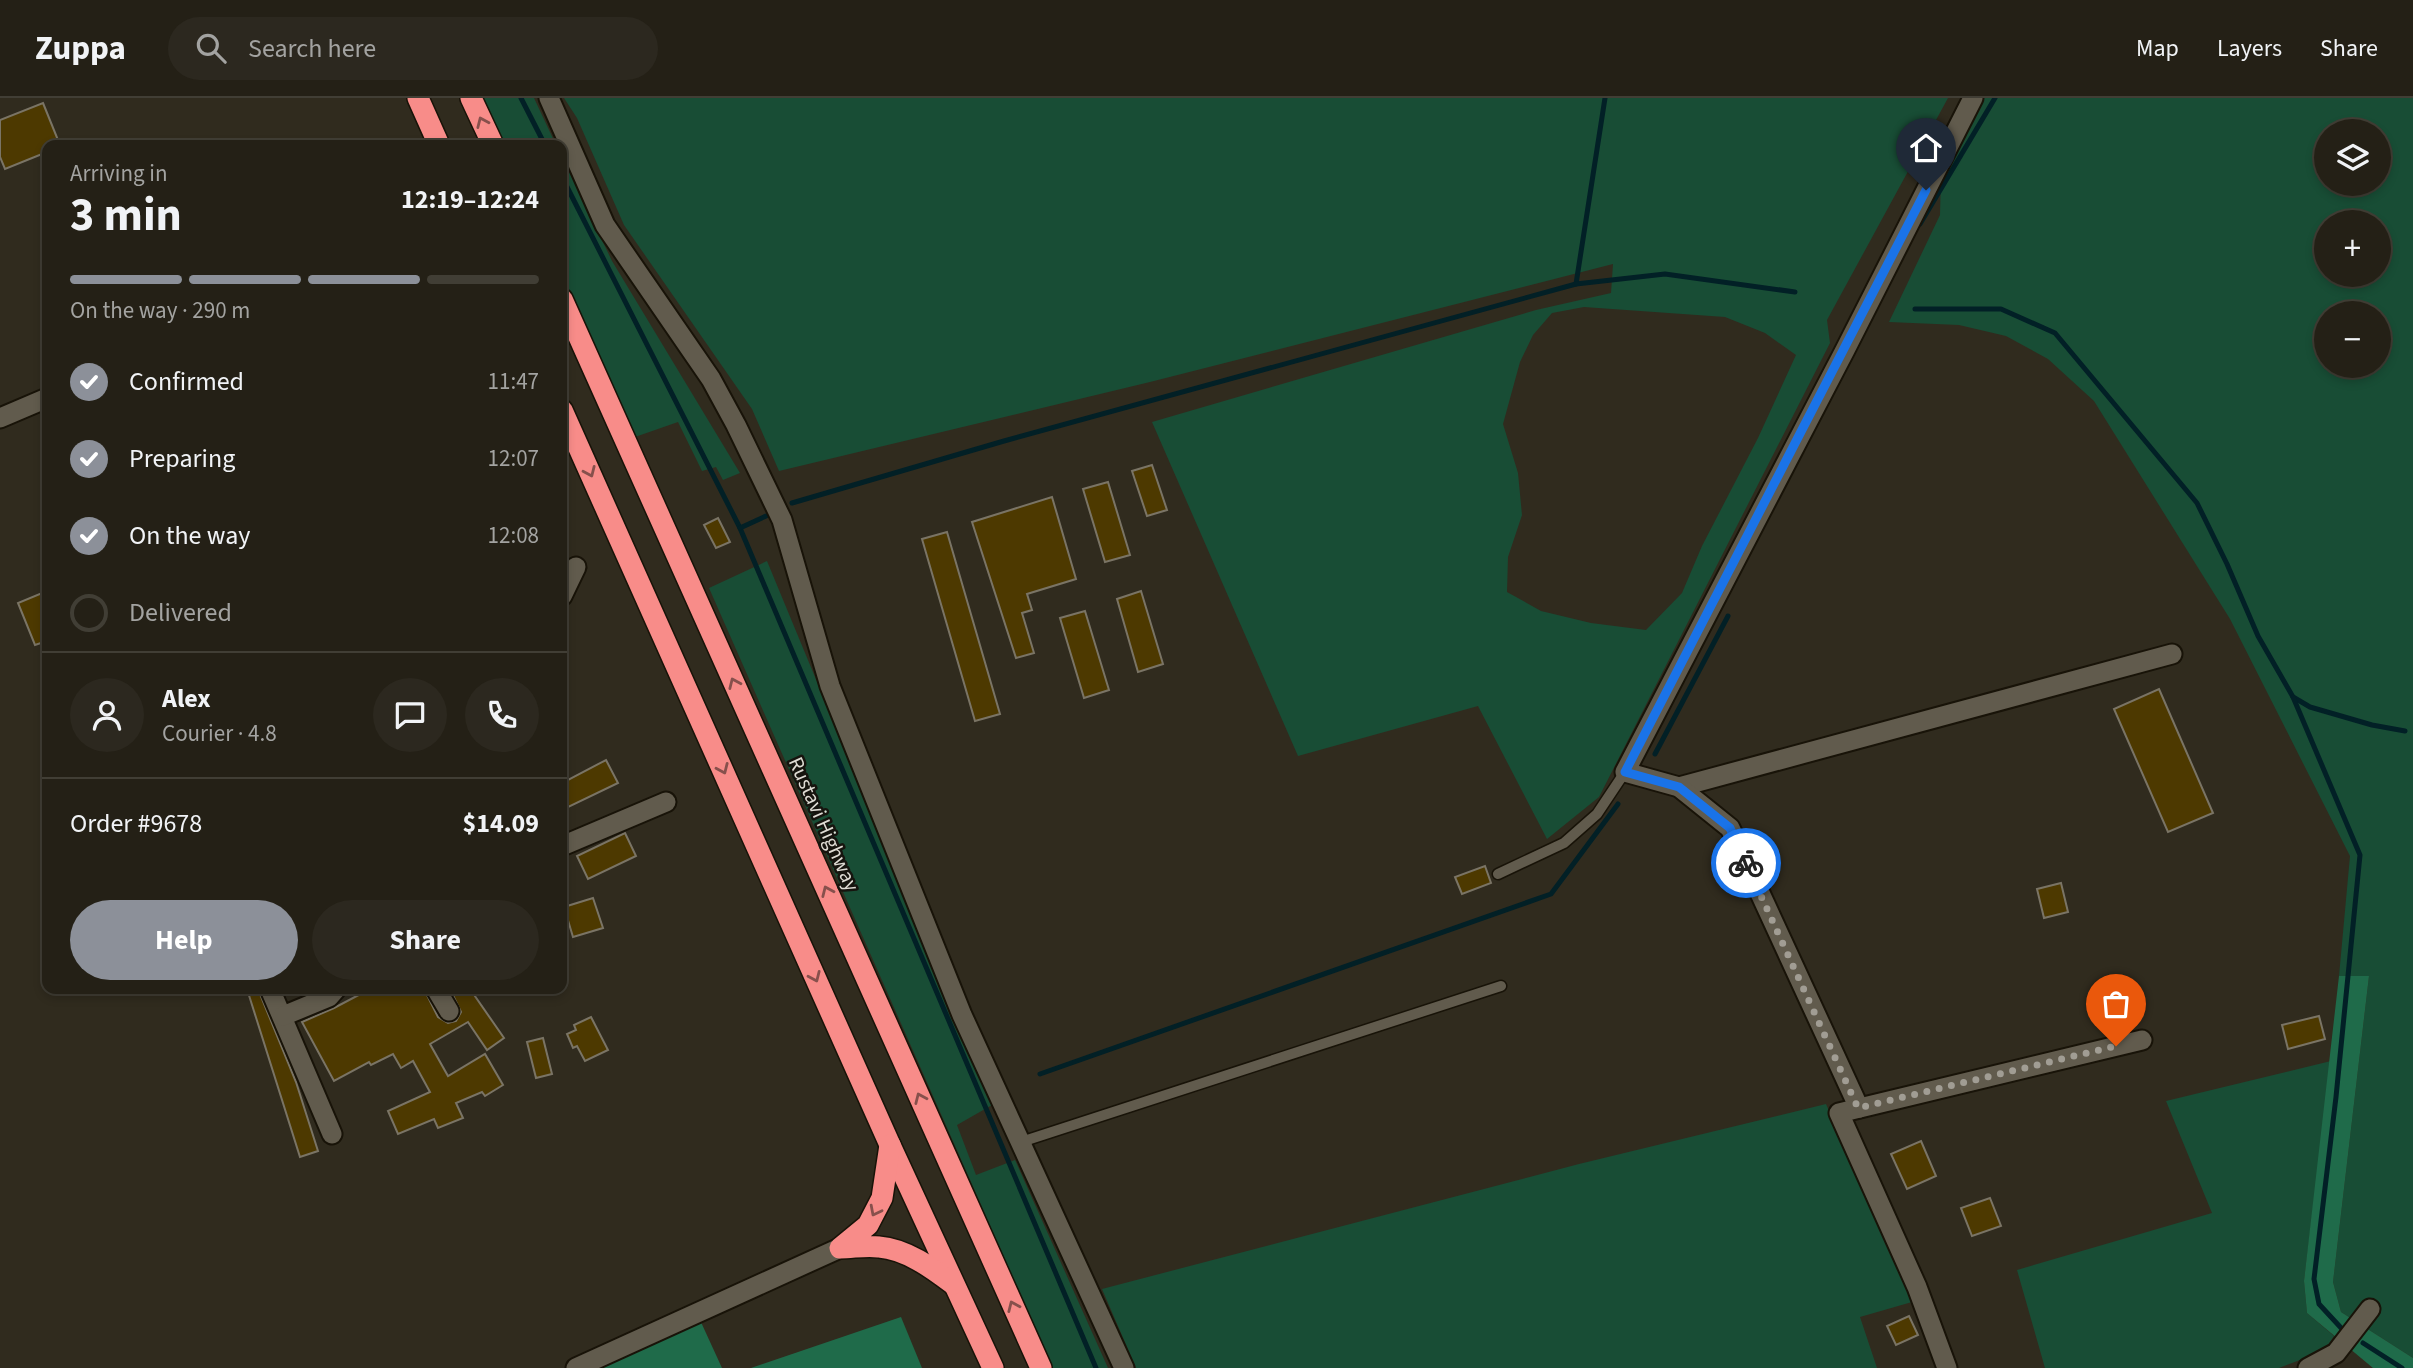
<!DOCTYPE html>
<meta charset="utf-8">
<style>
:root{--surface:#242016;--page:#2c281f;--text:#f1f3f6;--muted:#a3a3a1;--line:#413e35;--accent:#8c9099}
body{margin:0;font-family:"Source Sans 3",sans-serif;background:var(--page);color:var(--text);height:100vh;display:flex;flex-direction:column;font-size:26px;white-space:nowrap}
*{box-sizing:border-box;margin:0}
p{font-size:23px;color:var(--muted)}
.icon{flex:none;width:38px;height:38px;fill:none;stroke:currentColor;stroke-width:2;stroke-linecap:round;stroke-linejoin:round}
.map{position:relative;flex:1;overflow:hidden}
.side{position:absolute;left:42px;top:42px;width:525px;height:854px;display:flex;flex-direction:column;background:var(--surface);border-radius:14px;box-shadow:0 4px 10px #0003,0 0 0 2px var(--line)}
.side>*{flex:none}
.controls{position:absolute;left:2314px;top:21px;display:grid;gap:14px}
.controls a{display:grid;place-items:center;width:77px;height:77px;border-radius:50%;background:var(--surface);box-shadow:0 4px 10px #0003,0 0 0 2px var(--line);font-size:35px}
.pin{position:absolute;display:grid;place-items:center;width:60px;height:60px;color:#fff;margin:-72px -30px;border-radius:50% 50% 50% 0;rotate:-45deg;box-shadow:0 0 7px #0007}
.pin .icon{rotate:45deg}
.courier{position:absolute;display:grid;place-items:center;width:70px;height:70px;margin:-35px;border:5px solid #1a73e8;border-radius:50%;background:#fff;color:#222;box-shadow:0 2px 9px #0007}
.head em{font-style:normal;font-weight:700}
.head div{display:flex;flex-direction:column-reverse}
.head{display:flex;align-items:center;justify-content:space-between;height:119px;padding:0 28px}
h1{font-size:46px;font-weight:700;line-height:52px}
.bar{display:grid;grid-template-columns:repeat(4,1fr);gap:10px 7px;align-content:center;height:84px;padding:0 28px}
.bar i{height:9px;border-radius:5px;background:var(--line)}
.bar .current{background:var(--accent)}
.bar p{grid-column:span 4}
.line{display:flex;align-items:center;gap:18px;padding:0 28px;border-top:2px solid var(--line)}
.line div{flex:1}
.round{display:grid;place-items:center;flex:none;width:74px;height:74px;border-radius:37px;background:var(--page)}
ol{padding:0 28px;list-style:none}
li{display:flex;align-items:center;gap:21px;height:77px}
li p{margin-inline-start:auto}
li .icon{padding:7px;border-radius:50%;background:var(--accent);color:#fff;stroke-width:4}
li:last-child{color:var(--muted)}
li i{width:38px;height:38px;border:4px solid var(--line);border-radius:50%}
.primary-button{display:flex;gap:14px;margin-top:auto;padding:14px 28px}
.primary-button a{flex:1;height:80px;border-radius:42px;background:var(--accent);color:#fff;font-size:28px;font-weight:700;line-height:80px;text-align:center}
.primary-button a+a{background:var(--page);color:var(--text)}
header{display:flex;align-items:center;gap:42px;box-sizing:border-box;height:98px;padding:0 35px;background:var(--surface);border-bottom:2px solid var(--line)}
header strong{font-size:33px}
nav{display:flex;gap:38px;margin-inline-start:auto;font-size:24px}
.search{width:490px;height:63px;background:var(--page);display:flex;align-items:center;gap:18px;box-sizing:border-box;padding:0 24px;border-radius:38px;color:var(--muted);font-size:26px}
.map>svg:first-child{display:block}
.green{fill:#184d35;fill-rule:evenodd}
.forest{fill:#1f6b4a}
.lines{fill:none;stroke-linecap:round;stroke-linejoin:round}
.stream{stroke:#022026;stroke-width:5}
.building{fill:#4d3900;stroke:#7a7465;stroke-width:2}
.service-casing{stroke:#181308;stroke-width:13}
.minor-casing{stroke:#181308;stroke-width:23}
.tertiary-casing{stroke:#181308;stroke-width:23}
.motorway-casing{stroke:#181308;stroke-width:24}
.service{stroke:#615b4d;stroke-width:10}
.minor{stroke:#615b4d;stroke-width:19}
.tertiary{stroke:#615b4d;stroke-width:19}
.motorway{stroke:#f88c89;stroke-width:21}
.oneway{stroke:#87504c}
.done{stroke:#a19d94;stroke-width:7;stroke-dasharray:0 12.6}
.route{stroke:#1a73e8;stroke-width:9}
.labels{text-anchor:middle;stroke-width:5;stroke-linejoin:round;paint-order:stroke}
.street-label{font-size:21px;fill:#dedbd3;stroke:#16140e}
</style>
<header>
<strong>Zuppa</strong>
<div class="search"><svg class="icon" aria-label="search" viewBox="0 0 24 24"><circle cx="10" cy="10" r="6"/><path d="M15 15l6 6"/></svg>Search here</div>
<nav><a>Map</a><a>Layers</a><a>Share</a></nav>
</header>
<div class="map">
<svg width="2413" height="1270" viewBox="0 0 2413 1270">
<rect width="100%" height="100%" fill="#302b1e"/>
<g class="green">
<path d="M482,0H534L556,47H504Z"/>
<path d="M564,0H1948L1827,222L1830,245L1599,699L1547,741L1478,608L1298,658L1152,324L1536,212L1611,195L1613,166L1150,284L779,373L752,311L624,127L577,20ZM1584,209L1725,219L1765,235L1796,257L1758,340L1702,448L1682,495L1646,532L1591,525L1541,513L1507,494L1508,459L1522,417L1518,375L1503,326L1520,264L1533,237L1552,215Z"/>
<path d="M1982,0H2413V1260L2341,1214L2333,1184L2369,878H2339L2350,758L2230,521L2094,303L2048,261L2006,238L1959,227L1889,224L1940,117L1941,78ZM2326,33H2378V86H2326ZM2326,124H2378V177H2326ZM2326,215H2378V268H2326Z"/>
<path d="M562,59L612,163L740,375L723,382L716,369L702,373L678,324L635,339L562,177Z"/>
<path d="M767,463L992,1007L957,1027L976,1077L1015,1062L1108,1270H1053L709,490Z"/>
<path d="M2331,963L2304,1183L2307,1215L2334,1238L2324,1253L2279,1270H2045L2017,1172L2212,1115L2166,1003Z"/>
<path d="M1826,1006L1912,1204L1860,1219L1877,1270H1136L1102,1191L1579,1066Z"/>
</g>
<g class="forest">
<path d="M2339,878H2369L2333,1184L2341,1214L2413,1260V1270H2373L2307,1215L2304,1183Z"/>
<path d="M901,1219L922,1270H751Z"/>
<path d="M700,1222L722,1270H594Z"/>
</g>
<g class="lines">
<g class="stream">
<path d="M521,0L545,47"/>
<path d="M562,79L740,430L1096,1270"/>
<path d="M1920,126L1995,0"/>
<path d="M1576,186L1605,0"/>
<path d="M1915,211H2001L2055,235L2197,405L2227,466L2258,538L2293,599L2310,609L2372,627L2405,633"/>
<path d="M792,405L1004,343L1576,186L1665,176L1795,194"/>
<path d="M740,430L766,418"/>
<path d="M2293,599L2360,757L2336,999L2314,1181L2319,1206L2343,1232"/>
<path d="M1655,656L1728,518"/>
<path d="M1040,976L1551,796L1618,706"/>
<path d="M2363,1245L2402,1270"/>
</g>
</g>
<g class="building">
<path d="M43,5L60,47H47V54L5,71L0,59V22Z"/>
<path d="M1152,367L1167,412L1147,418L1132,373Z"/>
<path d="M1108,384L1130,457L1105,464L1083,391Z"/>
<path d="M1052,399L1076,481L1027,496L1032,512L1022,515L1034,555L1016,560L972,424Z"/>
<path d="M718,420L730,444L716,450L704,427Z"/>
<path d="M947,434L1000,616L975,623L922,441Z"/>
<path d="M47,493V543L35,547L18,505Z"/>
<path d="M1141,493L1163,566L1138,574L1117,501Z"/>
<path d="M1085,513L1109,592L1084,600L1060,520Z"/>
<path d="M2159,591L2213,715L2168,734L2114,611Z"/>
<path d="M606,662L618,685L562,712V685Z"/>
<path d="M625,735L636,758L588,781L577,758Z"/>
<path d="M1485,768L1491,785L1462,796L1455,779Z"/>
<path d="M2061,785L2068,814L2044,820L2037,791Z"/>
<path d="M593,800L603,830L573,839L564,809Z"/>
<path d="M247,891H258L296,984L318,1053L300,1059Z"/>
<path d="M370,891H424L438,919L448,925L456,923L461,914L450,891H470L504,940L487,952L468,924L430,946L448,978L485,956L503,987L485,998L482,994L456,1005L463,1020L438,1030L434,1021L398,1036L388,1013L430,994L413,963L401,970L393,956L371,967L369,964L334,983L302,924L334,910Z"/>
<path d="M2319,918L2325,941L2288,951L2282,927Z"/>
<path d="M591,919L608,952L585,963L577,948L573,950L567,936L576,932L574,927Z"/>
<path d="M543,940L552,976L536,980L527,944Z"/>
<path d="M1921,1043L1936,1078L1907,1091L1891,1056Z"/>
<path d="M1990,1100L2001,1128L1972,1138L1961,1110Z"/>
<path d="M1909,1218L1918,1237L1896,1247L1887,1228Z"/>
</g>
<g class="lines">
<defs>
<g id="service">
<path d="M1498,776L1564,745L1597,716L1625,674"/>
<path d="M1021,1044L1501,888"/>
</g>
<g id="minor">
<path d="M0,320L47,300"/>
<path d="M562,498L576,469"/>
<path d="M1679,689L2172,556"/>
<path d="M562,748L666,704"/>
<path d="M270,891L332,1036"/>
<path d="M436,891L449,913"/>
<path d="M283,918L329,899L336,891"/>
<path d="M1859,1010L1730,730L1679,689L1625,674L1845,252L1973,0"/>
<path d="M576,1270L840,1150"/>
<path d="M1947,1270L1917,1189L1839,1015L2142,942"/>
<path d="M2308,1270L2336,1255L2370,1211"/>
</g>
<path id="tertiary" d="M549,0L605,127L711,281L736,327L782,422L830,588L962,917L1124,1270"/>
<g id="motorway">
<path d="M418,0L439,47"/>
<path d="M471,0L493,47"/>
<path d="M562,201L1041,1270"/>
<path d="M562,312L890,1047L993,1270"/>
<path d="M890,1047L882,1100L868,1127L840,1150C853,1150 866,1147 879,1149C906,1151 932,1170 953,1186"/>
</g>
</defs>
<use href="#service" class="service-casing"/>
<use href="#minor" class="minor-casing"/>
<use href="#tertiary" class="tertiary-casing"/>
<use href="#motorway" class="motorway-casing"/>
<use href="#service" class="service"/>
<use href="#minor" class="minor"/>
<use href="#tertiary" class="tertiary"/>
<use href="#motorway" class="motorway"/>
</g>
<defs><path id="oneway-chevron" d="M-2-3.5L2.5 0L-2 3.5" fill="none" stroke-width="1.6" stroke-linecap="round" stroke-linejoin="round" transform="scale(1.75)"/></defs>
<g class="oneway">
<use href="#oneway-chevron" transform="translate(482 24) rotate(-114)"/>
<use href="#oneway-chevron" transform="translate(590 374) rotate(66)"/>
<use href="#oneway-chevron" transform="translate(734 585) rotate(-114)"/>
<use href="#oneway-chevron" transform="translate(723 671) rotate(66)"/>
<use href="#oneway-chevron" transform="translate(827 793) rotate(-114)"/>
<use href="#oneway-chevron" transform="translate(815 879) rotate(66)"/>
<use href="#oneway-chevron" transform="translate(920 1000) rotate(-114)"/>
<use href="#oneway-chevron" transform="translate(875 1113) rotate(117)"/>
<use href="#oneway-chevron" transform="translate(1013 1208) rotate(-114)"/>
</g>
<g class="lines">
<path class="done" d="M1746,765L1858,1010L2116,948"/>
<path class="route" d="M1746,765L1730,730L1679,689L1625,674L1926,92"/>
</g>
<g class="labels">
<g class="street-label">
<text transform="translate(824 726) rotate(66)" y="7">Rustavi Highway</text>
</g>
</g>
</svg>
<div class="controls">
<a><svg class="icon" aria-label="layers" viewBox="0 0 24 24"><path d="M12 4l9 5-9 5-9-5zM3 14l9 5 9-5"/></svg></a>
<a>+</a>
<a>−</a>
</div>
<div class="pin" style="left:2116px;top:948px;background:#ea580c"><svg class="icon" aria-label="bag" viewBox="0 0 24 24"><path d="M5 8h14l-1 12H6zM9 8a3 3 0 0 1 6 0"/></svg></div>
<div class="pin" style="left:1926px;top:92px;background:#1f2937"><svg class="icon" aria-label="home" viewBox="0 0 24 24"><path d="M3 11l9-7 9 7M6 9v11h12V9"/></svg></div>
<div class="courier" style="left:1746px;top:765px"><svg class="icon" aria-label="bike" viewBox="0 0 24 24"><circle cx="6" cy="16" r="4"/><circle cx="18" cy="16" r="4"/><path d="M6 16l4-8h5l3 8M10 8l3 8H6M13 5h3"/></svg></div>
<section class="side">
<div class="head"><div><h1>3 min</h1><p>Arriving in</p></div><em>12:19–12:24</em></div>
<div class="bar"><i class="current"></i><i class="current"></i><i class="current"></i><i></i><p>On the way · 290 m</p></div>
<ol>
<li><svg class="icon" aria-label="check" viewBox="0 0 24 24"><path d="M5 12l5 5 9-10"/></svg>Confirmed<p>11:47</p></li>
<li><svg class="icon" aria-label="check" viewBox="0 0 24 24"><path d="M5 12l5 5 9-10"/></svg>Preparing<p>12:07</p></li>
<li><svg class="icon" aria-label="check" viewBox="0 0 24 24"><path d="M5 12l5 5 9-10"/></svg>On the way<p>12:08</p></li>
<li><i></i>Delivered</li>
</ol>
<div class="line" style="height:126px"><a class="round"><svg class="icon" aria-label="person" viewBox="0 0 24 24"><circle cx="12" cy="8" r="4"/><path d="M4 21q1-7 8-7t8 7"/></svg></a><div><b>Alex</b><p>Courier · 4.8</p></div><a class="round"><svg class="icon" aria-label="chat" viewBox="0 0 24 24"><path d="M4 5h16v11H9l-5 4z"/></svg></a><a class="round"><svg class="icon" aria-label="phone" viewBox="0 0 24 24"><path d="M5 4h4l2 5-3 2q2 4 5 5l2-3 5 2v4C11 20 4 13 5 4z"/></svg></a></div>
<div class="line" style="height:91px"><div>Order #9678</div><b>$14.09</b></div>
<div class="primary-button"><a>Help</a><a>Share</a></div>
</section>
</div>
